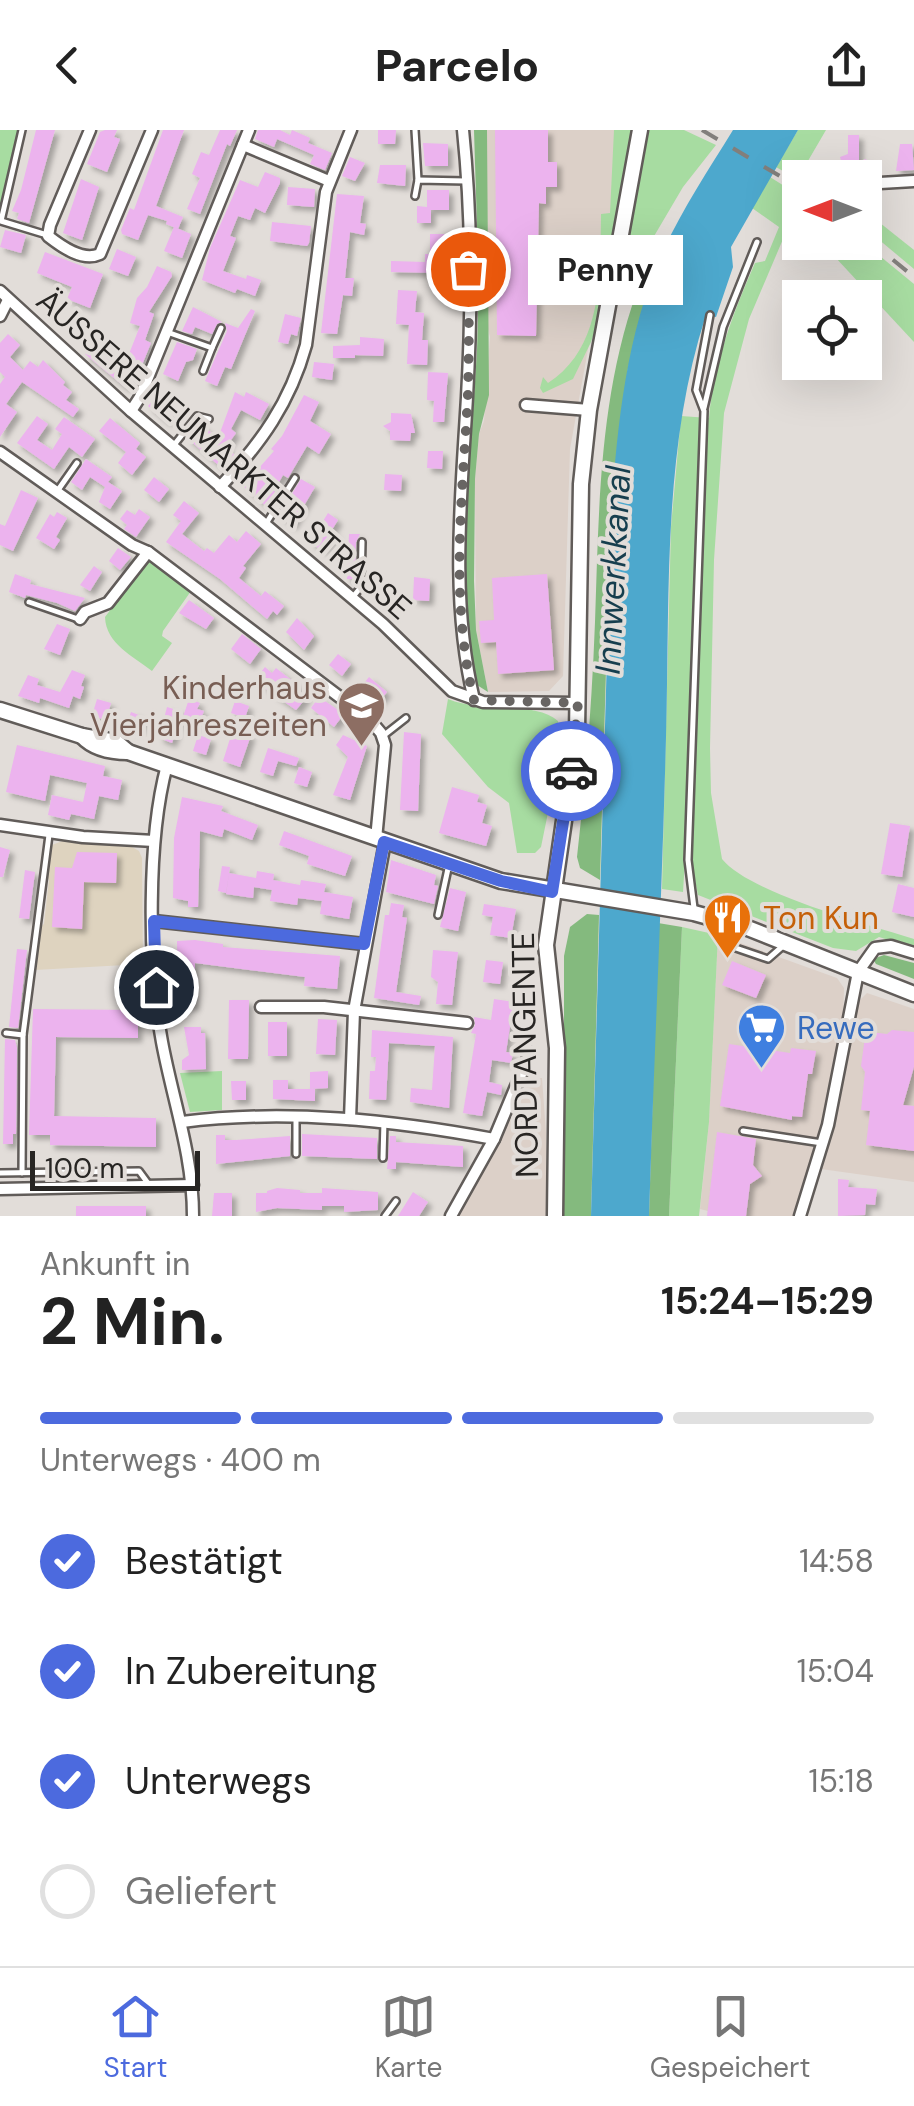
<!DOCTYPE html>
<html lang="de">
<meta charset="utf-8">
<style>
:root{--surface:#fff;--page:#f6f6f6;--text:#222;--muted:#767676;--line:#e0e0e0;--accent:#4c6ade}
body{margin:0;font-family:"DM Sans",sans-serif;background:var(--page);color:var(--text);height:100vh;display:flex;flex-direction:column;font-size:38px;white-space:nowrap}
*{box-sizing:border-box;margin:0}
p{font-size:32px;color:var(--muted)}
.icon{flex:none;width:55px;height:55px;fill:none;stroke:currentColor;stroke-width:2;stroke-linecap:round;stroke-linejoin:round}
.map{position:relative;height:1086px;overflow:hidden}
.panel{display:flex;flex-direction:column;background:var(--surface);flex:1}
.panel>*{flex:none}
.needle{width:65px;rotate:270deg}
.buttons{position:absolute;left:782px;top:30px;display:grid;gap:20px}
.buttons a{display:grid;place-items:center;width:100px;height:100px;border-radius:0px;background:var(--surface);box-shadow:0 10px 40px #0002;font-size:50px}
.scale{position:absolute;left:30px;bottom:25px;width:170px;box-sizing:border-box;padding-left:10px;border:5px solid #272523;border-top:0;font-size:28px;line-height:35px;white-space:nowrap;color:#272523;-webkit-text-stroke:8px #e2ddd9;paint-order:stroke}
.pin{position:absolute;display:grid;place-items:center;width:85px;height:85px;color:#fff;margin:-42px;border:5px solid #fff;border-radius:50%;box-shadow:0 2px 10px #0007}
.courier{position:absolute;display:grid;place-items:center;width:100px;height:100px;margin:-50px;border:8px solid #4c6ade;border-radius:50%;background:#fff;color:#222;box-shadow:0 2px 12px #0007}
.bubble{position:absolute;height:70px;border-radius:0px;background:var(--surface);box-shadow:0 10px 40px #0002;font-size:32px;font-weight:700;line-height:70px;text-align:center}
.head em{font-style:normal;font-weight:700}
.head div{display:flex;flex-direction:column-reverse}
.head{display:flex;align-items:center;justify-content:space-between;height:170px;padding:0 40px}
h1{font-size:65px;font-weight:700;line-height:75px}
.bar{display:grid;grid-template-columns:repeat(4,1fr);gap:15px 10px;align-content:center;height:120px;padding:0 40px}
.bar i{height:12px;border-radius:8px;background:var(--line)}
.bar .active{background:var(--accent)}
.bar p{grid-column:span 4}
ol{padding:0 40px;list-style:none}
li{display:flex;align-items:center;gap:30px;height:110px}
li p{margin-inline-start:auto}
li .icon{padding:10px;border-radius:50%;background:var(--accent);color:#fff;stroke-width:4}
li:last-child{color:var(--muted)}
li i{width:55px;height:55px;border:5px solid var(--line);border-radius:50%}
header{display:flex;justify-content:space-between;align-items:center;height:130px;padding:0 40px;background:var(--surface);font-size:45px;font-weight:700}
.tab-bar{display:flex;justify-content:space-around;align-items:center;height:140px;border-top:2px solid var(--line);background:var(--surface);font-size:28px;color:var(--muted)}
.tab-bar a{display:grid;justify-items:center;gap:5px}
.tab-bar .active{color:var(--accent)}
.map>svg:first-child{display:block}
.built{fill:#dcd0c8}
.education{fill:#ded3bf}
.green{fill:#a7dca1}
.forest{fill:#84ba7e}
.water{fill:#4da8cd}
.building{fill:#ecb3ee;filter:url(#shadow)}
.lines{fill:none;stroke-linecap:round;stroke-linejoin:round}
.lane-casing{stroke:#615c59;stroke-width:10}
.street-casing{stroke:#615c59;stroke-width:15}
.secondary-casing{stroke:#615c59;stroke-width:19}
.lane{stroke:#fff;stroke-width:5}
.street{stroke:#fff;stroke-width:10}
.secondary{stroke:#fff;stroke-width:14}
.rail{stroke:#827f7c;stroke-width:4;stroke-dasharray:18 18;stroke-linecap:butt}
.done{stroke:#686563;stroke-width:10;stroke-dasharray:0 18}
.route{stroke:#4c6ade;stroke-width:12}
.labels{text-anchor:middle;stroke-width:8;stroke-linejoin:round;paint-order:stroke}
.street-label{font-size:32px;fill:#272523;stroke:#e2ddd9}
.education-label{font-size:32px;fill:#785e54;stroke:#e2ddd9;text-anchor:end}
.food-label{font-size:32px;fill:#c56008;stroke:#e2ddd9;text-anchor:start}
.shop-label{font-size:32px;fill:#366cbe;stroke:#e2ddd9;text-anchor:start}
.water-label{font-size:35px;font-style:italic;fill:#163e4e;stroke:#e2ddd9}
</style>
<header><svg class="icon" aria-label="back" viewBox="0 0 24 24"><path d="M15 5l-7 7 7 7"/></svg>Parcelo<svg class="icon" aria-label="share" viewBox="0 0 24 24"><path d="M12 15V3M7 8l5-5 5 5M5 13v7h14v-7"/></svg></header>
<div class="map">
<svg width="914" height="1086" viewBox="0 0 914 1086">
<defs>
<filter id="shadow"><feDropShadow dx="4.5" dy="4.5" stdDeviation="2.5" flood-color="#0004"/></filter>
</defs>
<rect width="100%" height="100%" fill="#e2ddd9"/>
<g class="built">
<path d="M487,0H623L612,86L570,319L563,546L549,561L488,562L476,500L475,349L479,304L484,291L490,207L487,195Z"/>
<path d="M718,805L837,848L844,858L843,892L825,985L796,1086H728L700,1079L709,992Z"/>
<path d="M867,863L914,879V1052L821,1039L836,986L859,871Z"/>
<path d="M542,948L546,1003V1086H459L506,997L524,954L528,949Z"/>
</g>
<path class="education" d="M65,710L132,717L139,721L142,728L143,834L35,840L39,798L44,794L49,750L45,746L52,715Z"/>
<g class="green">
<path d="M0,0H18L0,78Z"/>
<path d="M614,0H633L599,189L591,212L573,249L543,263L540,258L543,247L548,253C604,217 600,143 601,84L610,83Z"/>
<path d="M647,0H684L716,15L683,57L640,130L631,133L626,125Z"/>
<path d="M798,0H826L805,36L819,47L800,48V51L776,37Z"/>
<path d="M770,47L800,66V94L792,88L749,189L724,283L714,430L710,618L711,663L722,729C749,763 870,795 914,809V818L879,807L856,821L833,818L698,765L693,740L685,730L683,762L662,759L671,397L681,286L709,288C714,233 733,183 755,133L765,131L779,97L752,78Z"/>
<path d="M865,81L914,120V139L865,98Z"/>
<path d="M822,113H864L914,154V212Z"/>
<path d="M148,430L191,461L163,501L162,506L172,513L152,541C133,526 106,514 105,487Z"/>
<path d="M448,569C480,583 534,570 558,591L562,614L541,717L535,723H517L509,673L488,657L442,604Z"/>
<path d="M682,797L718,805L709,992L699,1086H669Z"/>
<path d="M222,941V980L190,982L180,943Z"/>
</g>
<g class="forest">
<path d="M474,0H487L489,265L479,304L475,349L474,451L476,500L488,562L477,555C453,444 471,333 477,221C480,148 476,73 474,0Z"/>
<path d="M642,148L651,157L628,238L608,470L600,750L580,738L577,727C586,649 592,571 595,492C599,377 599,257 642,148Z"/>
<path d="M587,784L599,785L591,1086H564V826L570,797Z"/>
<path d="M658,793L682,797L669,1086H649Z"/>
<path d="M884,825L914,833V849L876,834L873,829Z"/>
</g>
<path class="water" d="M733,0H798L731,117L733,137L716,187L706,185C662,320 670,466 666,607C662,767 654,926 649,1086H591L611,386C617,297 626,203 663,121C683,78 709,39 733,0Z"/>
<g class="building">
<path d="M36,0H55L29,93L17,89L19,83L12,81L21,60Z"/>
<path d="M105,0H117L114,7L120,9L107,42L87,34L100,2Z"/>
<path d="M163,0H184L156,76L183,87L178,99L166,94L167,91L148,85L138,110L122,104L121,100L130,78L134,80Z"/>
<path d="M220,0H237L230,16L227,14L200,84L187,79L200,48L192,44L201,22L209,25Z"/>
<path d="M258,0H280L290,5L292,0L310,8L308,13L332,23L325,40L310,34L314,25L277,9L274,17L255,9Z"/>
<path d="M378,0H396L395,14H378Z"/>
<path d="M495,0H548V32H557V57H546V74L539,73L536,206L497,205Z"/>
<path d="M848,5H859V32L866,29L871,42L846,48L840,27L848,24Z"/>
<path d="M423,13L448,14V36H425Z"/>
<path d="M900,14H912L914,40L896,41Z"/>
<path d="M350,27L365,33L355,51L342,46Z"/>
<path d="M380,35H406L405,56L377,53Z"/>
<path d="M265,42L280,48V53L265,83L255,78L250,90L238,86L230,106L236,108L223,141L246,149L247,145L261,150L255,166L237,159L235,163L202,150L210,118L240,50L258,57Z"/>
<path d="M81,49L99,57L82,110L63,103Z"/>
<path d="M288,57L315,59L314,77L287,75Z"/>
<path d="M427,60H449V80H431V93H417V76L427,77Z"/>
<path d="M337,64L364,66L360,93L366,94L364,105L350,102L345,148H354L352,166L343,165L337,204L321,203Z"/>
<path d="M272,92L311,96L309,113L307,116L270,111Z"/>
<path d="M174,97L191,104L182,128L164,121Z"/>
<path d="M5,100L26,105L21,123L0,117Z"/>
<path d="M430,104H447V128H437V143L391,142V131L425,132V124H430Z"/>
<path d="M117,119L136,127L128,146L109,139Z"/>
<path d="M45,122L103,144L90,178L67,169L72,157L37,143Z"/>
<path d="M157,136L171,142L172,146L149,182L154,184L145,210L151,213L142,235L127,229L140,196L130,193L137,168L147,157Z"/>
<path d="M398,160L417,161L415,182L424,183L422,210H428L427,235L407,234L409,195L396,194Z"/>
<path d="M193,177L222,192L217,194L212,204L195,197L192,204L182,201Z"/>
<path d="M251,179L255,181L231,239L225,237L217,256L205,251L227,201L225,193L238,198Z"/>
<path d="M285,184L301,188L297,206L291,204L288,214L278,212Z"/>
<path d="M8,204L20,215L10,227L23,240L30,231L38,237L43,230L65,252L63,255L72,262L66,270L79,279L73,287L22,252L6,274L17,282L0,307V254L5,247L0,242V213Z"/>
<path d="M360,207L384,209L383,226L355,225V228H333V216L360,215Z"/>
<path d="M96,211L107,223L137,244L126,258L85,224Z"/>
<path d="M177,212L197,219L193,230L186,232L178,251L163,244Z"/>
<path d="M314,232L334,234L332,250L312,247Z"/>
<path d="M428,242L448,243L444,292H433L434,271L427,270Z"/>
<path d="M235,262L244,267L246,262L269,274L260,290L241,280L231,299L236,303L226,317L236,326L224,340L187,308L199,293L218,308Z"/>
<path d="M159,263L178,279L167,292L148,276Z"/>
<path d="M304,265L319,272L310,291L331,304L319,324L307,316L288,348L283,345L274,361L278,363L268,378L243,356L274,321L271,319L282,306Z"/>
<path d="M391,283L411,284L415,303H411L410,311L390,310V301L383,296L391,292Z"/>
<path d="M37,286L48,294L37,310L52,320L62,304L55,299L64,287L95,309L82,327L69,317L54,339L17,313Z"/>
<path d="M110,288L140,313L136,319L146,327L132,345L118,333L126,322L99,301Z"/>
<path d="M428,321H443L442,339L427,338Z"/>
<path d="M86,329L112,347L108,352L122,361L110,379L99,372L105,357L90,347L82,360L71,352Z"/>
<path d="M385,344L402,345L401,361L384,360Z"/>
<path d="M154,347L169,359L159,372L144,360Z"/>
<path d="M301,349L315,357L292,396L279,385Z"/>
<path d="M21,360L38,368L13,421L0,415V394L5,396Z"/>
<path d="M184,371L199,383L182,404L204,421L207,418L214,423L229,405L237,412L246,401L261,414L243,436L246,438L239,448L261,466L265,461L284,476L277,485L273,481L267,489L220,449L166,412L181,391L173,385Z"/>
<path d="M139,379L150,387L136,407L124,399L127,395L120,389L127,380L135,385Z"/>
<path d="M57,382L67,388L56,407L60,410L54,419L36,408L50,384L54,387Z"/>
<path d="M328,383L338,390L330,403H337L322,421L310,412Z"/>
<path d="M349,404H360L356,412L355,449H347Z"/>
<path d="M118,418L131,427L120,440L109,431Z"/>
<path d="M94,436L102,442L90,461L80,455Z"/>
<path d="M15,444L31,450L30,454L85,468L75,481L57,473L26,465L25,468L9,462Z"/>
<path d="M547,444L554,540L498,544L496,512L481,513L479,491L494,490L492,448Z"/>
<path d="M414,447L430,449L429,471L413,470Z"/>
<path d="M189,470L214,488L206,499L179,483Z"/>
<path d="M297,488L314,506L304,520L286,502Z"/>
<path d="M57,494L70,499L60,525L44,519Z"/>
<path d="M242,504L261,519L250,534L231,519Z"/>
<path d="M338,524L351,534L342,546L329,535Z"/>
<path d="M265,537L272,543L276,538L299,556L296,559L307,567L296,580L254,551Z"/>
<path d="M72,540L85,545L81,556L84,557L80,569L73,566L69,578L40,568L39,573L18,566L28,545L39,549L37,555L60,562Z"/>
<path d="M369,547L387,562L378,573L360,558Z"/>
<path d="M319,567L344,584L334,597L311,578Z"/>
<path d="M97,569L111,573L106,590L92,586Z"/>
<path d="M189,569L200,573L197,579L204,581L198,596L182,590Z"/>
<path d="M235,571L249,576L245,588L231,583Z"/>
<path d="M167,577L183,582L172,613L159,608Z"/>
<path d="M131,582L144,587L139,602L126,597Z"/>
<path d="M233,599L251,605L240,637L223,631Z"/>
<path d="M404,602L421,604L418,681L400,680Z"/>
<path d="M198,605L211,609L206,625L193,621Z"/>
<path d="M343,605L367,616L350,670L333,665L348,627L336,615Z"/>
<path d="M17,615L105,636L103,646L122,650L118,670L99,666L94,689L71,684L69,690L48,685L52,665L83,672L87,653L50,645L45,671L6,662Z"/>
<path d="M268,618L299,628L296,636L278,631L273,646L260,642Z"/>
<path d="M299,637L312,642L307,657L294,653Z"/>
<path d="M452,657L479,665L477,672L487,675L482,693L492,696L486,716L439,703Z"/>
<path d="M182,667L223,676L221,681L258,695L252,710L224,699L222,707L200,701L198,777H188V771L173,768L174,708Z"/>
<path d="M890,693L910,696L902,747L881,744Z"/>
<path d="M284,701L352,726L345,746L307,734L309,726L279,715Z"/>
<path d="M0,717L10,720L3,747H0Z"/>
<path d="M77,722L117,723L116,753L84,752L82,799L52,797L55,737L72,738Z"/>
<path d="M391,730L436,745L434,755L438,756L434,774L386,762Z"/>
<path d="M222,736L230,737L229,743L256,748L257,741L274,744L273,750L300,755L301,750L326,754L324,762L353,767L349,789L320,784L322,771L298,768L297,775L270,771L272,760L254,757L253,768L226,764L229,744L226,763L218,761Z"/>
<path d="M25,740L35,742L29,789L19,788Z"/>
<path d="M898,754L914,758V787L892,782Z"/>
<path d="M450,758L466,762L458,801L440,797Z"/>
<path d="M391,773L404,775L402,787L407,788L396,862L421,866L419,875L374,868L385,785H389Z"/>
<path d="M484,774L516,779L511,808L490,805L493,787L482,785Z"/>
<path d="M195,810L223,814V817L340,826L337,859L304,856L305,847L195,833V876L178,877L177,811Z"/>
<path d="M17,819L27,820L18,898L9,897Z"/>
<path d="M433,820L458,822L452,875L436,874L438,852L431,847Z"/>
<path d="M486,830L503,832L500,854L483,852Z"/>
<path d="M732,831L766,845L756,868L722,855Z"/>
<path d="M494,869L514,872L506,922L513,923L511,933L492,930L489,952L502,955L501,965L487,962L482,986L463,983L476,904L471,903L475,895L474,887L491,890Z"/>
<path d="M229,870H249L248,929H228Z"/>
<path d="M33,879L138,880V908L56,907L54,986L156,988V1017L50,1015V1005H29Z"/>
<path d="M318,889L337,890L335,925L316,924Z"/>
<rect x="268" y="892" width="19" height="34"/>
<path d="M184,897H201V903H205L206,939L182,940V930L189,925Z"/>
<path d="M372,900L453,907L449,978L410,972L411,958L432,960L435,916L389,913L386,970L369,969L370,941H375L376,927H371Z"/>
<path d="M892,900L914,902V937L903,975L914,976V1021L866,1015L870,981L861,980L865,942L861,936L865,907L870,902L887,904Z"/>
<path d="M5,909L15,910L17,918L16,1004H13V1014H3Z"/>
<path d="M729,914L790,923L791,918L816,921L812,944H808L802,987L792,986V990L720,976Z"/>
<path d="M328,941V958L310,959V942Z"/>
<path d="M273,950H288V959H315V971L273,969Z"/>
<path d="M231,951H246V970H232Z"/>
<path d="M717,1002L756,1009L753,1035L762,1046L750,1054L746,1086H707Z"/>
<path d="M302,1004L377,1008V1029L302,1026Z"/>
<path d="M216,1005H225V1010H236L290,1006V1026L216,1034Z"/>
<path d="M390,1006H396V1012L463,1016V1037L396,1032V1039H387Z"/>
<path d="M838,1049L849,1050L848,1057L877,1059L875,1075L866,1074L865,1085L838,1086Z"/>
<path d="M277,1058L300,1060V1063H322V1058L378,1062V1080L344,1082V1076H322V1080L277,1078L256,1082V1063H267V1061Z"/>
<path d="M413,1062L428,1072L419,1086H398Z"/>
<path d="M214,1063H232V1086H212Z"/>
<rect x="76" y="1076" width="70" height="10"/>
</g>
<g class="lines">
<defs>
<g id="lane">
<path d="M22,0L1,91L47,105"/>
<path d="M415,0L418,50"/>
<path d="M415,66L418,50L466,51"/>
<path d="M167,202L212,218L203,241"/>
<path d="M212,218L221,198"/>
<path d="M704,278L723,197L757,112"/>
<path d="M174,315L197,286L209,289"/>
<path d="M58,360L77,333"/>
<path d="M267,392L295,348"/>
<path d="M352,468L361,457L362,412"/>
<path d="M29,472L78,489"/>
<path d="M383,606L406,588"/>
<path d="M694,778L688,730L704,281L696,260L710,185"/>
<path d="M438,785L449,734"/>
<path d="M727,795L730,816L768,829L784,815"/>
<path d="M6,903L23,905"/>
<path d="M743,1001L822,1013"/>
<path d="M296,1024V988"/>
<path d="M383,1028L384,991"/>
<path d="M0,1043L139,1041L150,1056"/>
<path d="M22,1043L23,905L49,705"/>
<path d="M385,1086L396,1071"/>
</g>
<g id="street">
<path d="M90,0L50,95L48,106C62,117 83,132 100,124L152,0"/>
<path d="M463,0C472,87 472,179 467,267C461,370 450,469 474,570"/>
<path d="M243,15L329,51"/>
<path d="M865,60L880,53L914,51"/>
<path d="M0,161L131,281L383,494L452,561L483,572L578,573"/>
<path d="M0,186L8,170"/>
<path d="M526,275L589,280"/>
<path d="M131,281L140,267L249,0"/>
<path d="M0,322L132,415L148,422L370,590L381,603L385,615L376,709"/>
<path d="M220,357C261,313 290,273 306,215L326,62L351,0"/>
<path d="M80,489L85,482L108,473L148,422"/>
<path d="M167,635C147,709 148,835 162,912C173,971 193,1025 193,1086"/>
<path d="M0,695L83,707L154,711"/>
<path d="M154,791L364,814"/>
<path d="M261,877H324L467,893"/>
<path d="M350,989L354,881L385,712"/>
<path d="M182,992C286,979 392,990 494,1009"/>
<path d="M0,1059L193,1055"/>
<path d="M451,1086L494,1009L530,923"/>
<path d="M800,1086L828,995L858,842L875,818L891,816L914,823"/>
</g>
<g id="secondary">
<path d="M0,580L82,606L116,612L128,622"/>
<path d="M82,606C94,619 111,622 128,622L501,751L694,783L745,797L914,864"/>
<path d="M555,1086L557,918L546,815L577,601L581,354L589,280L640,0"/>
</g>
</defs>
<use href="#lane" class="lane-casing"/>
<use href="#street" class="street-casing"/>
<use href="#secondary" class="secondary-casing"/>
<use href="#lane" class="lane"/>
<use href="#street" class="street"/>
<use href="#secondary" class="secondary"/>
<g class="rail">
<path d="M702,0L800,58"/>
<path d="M865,107L914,147"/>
</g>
</g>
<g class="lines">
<path class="done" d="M468,139C469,180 469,221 468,263C463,367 449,467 474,570L578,573L571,641"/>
<path class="route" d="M156,857L154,791L364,814L384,712L501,751L552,762L571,641"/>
</g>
<defs>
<symbol id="school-pin" viewBox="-11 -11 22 30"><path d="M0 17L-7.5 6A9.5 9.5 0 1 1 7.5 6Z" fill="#8d6e63" stroke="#e2ddd9"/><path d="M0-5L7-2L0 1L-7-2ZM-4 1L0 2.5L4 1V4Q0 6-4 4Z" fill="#fff"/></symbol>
<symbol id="restaurant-pin" viewBox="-11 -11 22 30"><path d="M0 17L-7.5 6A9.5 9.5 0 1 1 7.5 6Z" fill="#e8710a" stroke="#e2ddd9"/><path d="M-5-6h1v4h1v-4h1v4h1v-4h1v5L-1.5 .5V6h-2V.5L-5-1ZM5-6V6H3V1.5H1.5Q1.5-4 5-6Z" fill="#fff"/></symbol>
<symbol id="supermarket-pin" viewBox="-11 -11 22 30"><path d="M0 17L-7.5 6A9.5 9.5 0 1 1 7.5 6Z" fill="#3f7fe0" stroke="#e2ddd9"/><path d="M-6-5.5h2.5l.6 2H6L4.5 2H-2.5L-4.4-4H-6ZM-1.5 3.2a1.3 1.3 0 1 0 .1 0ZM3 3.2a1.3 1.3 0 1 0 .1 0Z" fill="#fff"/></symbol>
</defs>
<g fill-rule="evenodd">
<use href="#school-pin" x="334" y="548" width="55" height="75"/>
<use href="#restaurant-pin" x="700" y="760" width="55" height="75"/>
<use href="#supermarket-pin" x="734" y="870" width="55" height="75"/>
</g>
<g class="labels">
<g class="street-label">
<text transform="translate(224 324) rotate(41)" y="11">ÄUSSERE NEUMARKTER STRASSE</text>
<text transform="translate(525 925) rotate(-91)" y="11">NORDTANGENTE</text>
</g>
<g class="education-label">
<text x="327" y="569">Kinderhaus<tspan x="327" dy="37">Vierjahreszeiten</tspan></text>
</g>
<g class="food-label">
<text x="763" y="799">Ton Kun</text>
</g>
<g class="shop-label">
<text x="797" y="909">Rewe</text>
</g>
<g class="water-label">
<text transform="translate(613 440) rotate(-87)" y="12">Innwerkkanal</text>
</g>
</g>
</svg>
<div class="buttons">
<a><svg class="needle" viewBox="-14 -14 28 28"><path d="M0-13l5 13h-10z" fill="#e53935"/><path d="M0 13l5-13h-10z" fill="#767676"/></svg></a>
<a><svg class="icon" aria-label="locate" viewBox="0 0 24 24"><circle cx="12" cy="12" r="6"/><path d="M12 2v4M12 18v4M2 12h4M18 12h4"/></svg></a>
</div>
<div class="scale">100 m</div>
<div class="pin" style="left:468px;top:139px;background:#ea580c"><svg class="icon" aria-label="bag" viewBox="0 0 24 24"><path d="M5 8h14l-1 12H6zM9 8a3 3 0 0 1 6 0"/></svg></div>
<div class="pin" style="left:156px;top:857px;background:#1f2937"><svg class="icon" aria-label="home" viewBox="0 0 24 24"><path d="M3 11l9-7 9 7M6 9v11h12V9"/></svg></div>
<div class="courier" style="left:571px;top:641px"><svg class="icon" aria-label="car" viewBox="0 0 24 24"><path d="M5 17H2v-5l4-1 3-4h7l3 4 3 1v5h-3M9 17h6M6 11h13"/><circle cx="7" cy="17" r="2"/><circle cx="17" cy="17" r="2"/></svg></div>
<div class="bubble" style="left:528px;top:105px;width:155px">Penny</div>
</div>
<section class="panel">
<div class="head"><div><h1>2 Min.</h1><p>Ankunft in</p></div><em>15:24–15:29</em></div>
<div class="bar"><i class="active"></i><i class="active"></i><i class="active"></i><i></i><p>Unterwegs · 400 m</p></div>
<ol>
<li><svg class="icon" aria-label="check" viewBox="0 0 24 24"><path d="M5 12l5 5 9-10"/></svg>Bestätigt<p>14:58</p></li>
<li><svg class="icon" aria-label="check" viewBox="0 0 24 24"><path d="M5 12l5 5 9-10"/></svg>In Zubereitung<p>15:04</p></li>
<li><svg class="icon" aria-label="check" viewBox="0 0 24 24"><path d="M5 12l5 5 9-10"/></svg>Unterwegs<p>15:18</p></li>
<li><i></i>Geliefert</li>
</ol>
</section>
<nav class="tab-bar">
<a class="active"><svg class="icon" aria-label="home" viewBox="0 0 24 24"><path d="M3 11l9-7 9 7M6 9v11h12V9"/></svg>Start</a>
<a><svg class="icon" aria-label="map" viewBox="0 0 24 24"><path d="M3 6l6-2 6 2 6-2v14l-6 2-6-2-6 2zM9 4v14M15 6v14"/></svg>Karte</a>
<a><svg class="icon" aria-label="saved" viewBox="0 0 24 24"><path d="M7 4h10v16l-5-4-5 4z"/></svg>Gespeichert</a>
</nav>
